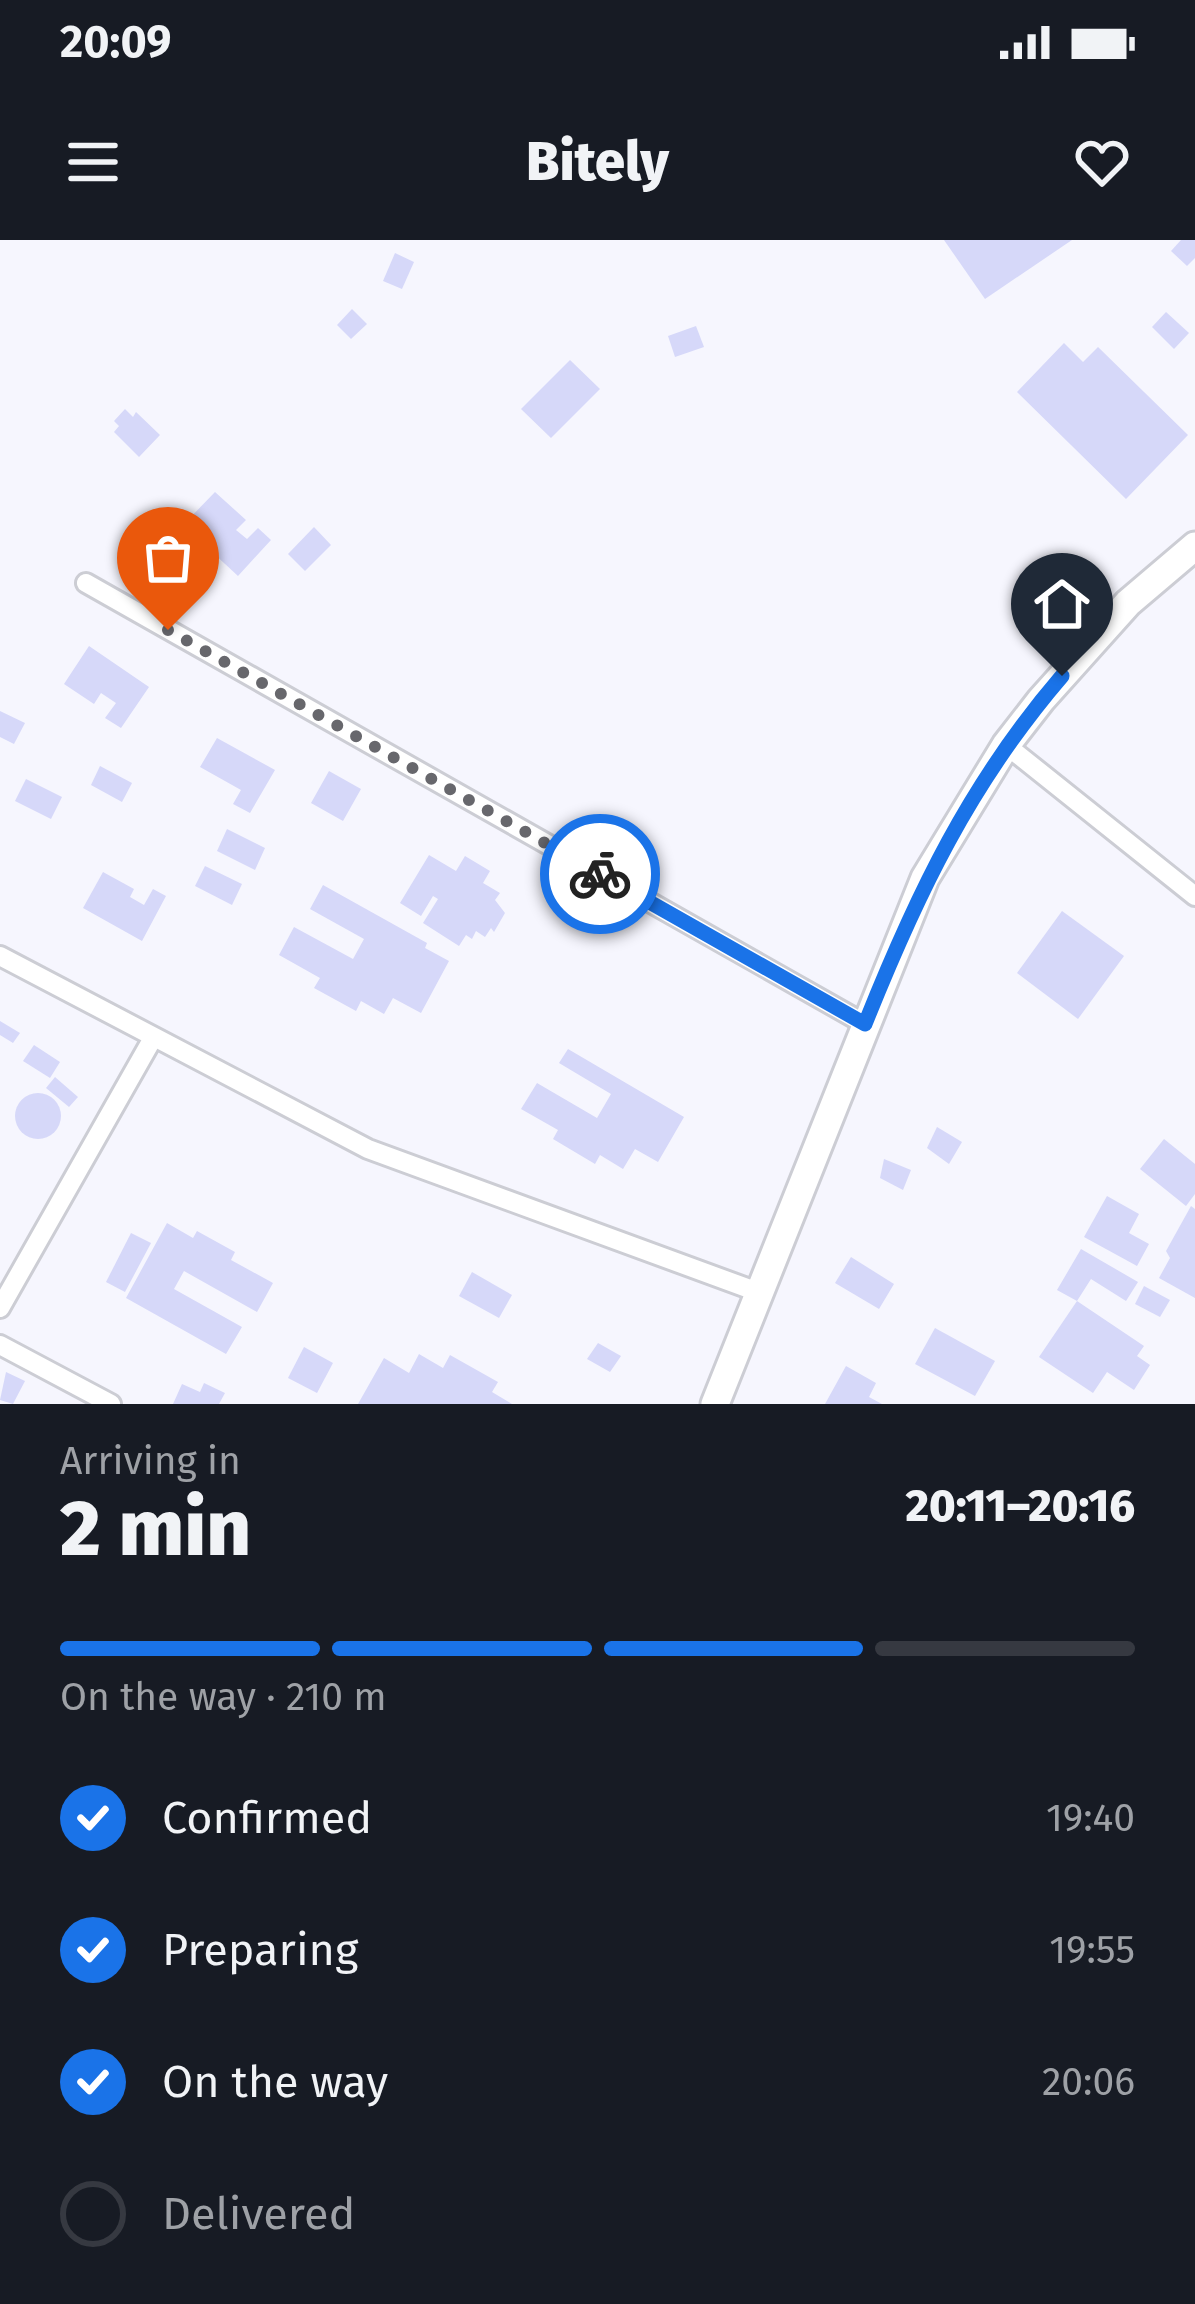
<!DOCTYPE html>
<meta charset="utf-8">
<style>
:root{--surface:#171b24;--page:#20242c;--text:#f1f3f6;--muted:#9ea1a6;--line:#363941;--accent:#1a73e8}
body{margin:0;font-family:"Fira Sans",sans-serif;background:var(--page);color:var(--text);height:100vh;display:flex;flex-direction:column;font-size:45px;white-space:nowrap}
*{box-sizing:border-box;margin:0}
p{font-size:39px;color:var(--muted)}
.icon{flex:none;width:66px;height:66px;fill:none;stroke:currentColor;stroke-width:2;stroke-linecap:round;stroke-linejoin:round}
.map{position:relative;height:1164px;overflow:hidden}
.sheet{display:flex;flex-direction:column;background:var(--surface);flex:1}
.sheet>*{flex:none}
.pin{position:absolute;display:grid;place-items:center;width:102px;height:102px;color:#fff;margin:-123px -51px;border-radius:50% 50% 50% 0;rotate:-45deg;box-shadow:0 0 12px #0007}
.pin .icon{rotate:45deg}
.courier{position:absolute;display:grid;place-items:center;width:120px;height:120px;margin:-60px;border:9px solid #1a73e8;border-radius:50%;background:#fff;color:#222;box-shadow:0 3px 15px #0007}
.overview em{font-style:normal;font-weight:800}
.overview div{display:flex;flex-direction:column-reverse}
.overview{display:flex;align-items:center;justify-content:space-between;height:204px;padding:0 60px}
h1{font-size:78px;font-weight:800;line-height:90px}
.bar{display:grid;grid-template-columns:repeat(4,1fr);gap:18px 12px;align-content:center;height:144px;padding:0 60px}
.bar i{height:15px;border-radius:9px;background:var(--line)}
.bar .on{background:var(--accent)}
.bar p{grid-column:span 4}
ol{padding:0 60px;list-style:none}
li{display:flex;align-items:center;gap:36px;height:132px}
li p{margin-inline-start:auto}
li .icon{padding:12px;border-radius:50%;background:var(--accent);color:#fff;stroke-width:4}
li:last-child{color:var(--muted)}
li i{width:66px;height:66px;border:6px solid var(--line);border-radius:50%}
.status{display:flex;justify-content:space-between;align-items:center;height:84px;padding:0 60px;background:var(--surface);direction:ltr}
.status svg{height:33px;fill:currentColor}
header{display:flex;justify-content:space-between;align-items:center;height:156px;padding:0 60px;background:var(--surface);font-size:54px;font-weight:800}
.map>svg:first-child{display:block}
.building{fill:#d6d8f9}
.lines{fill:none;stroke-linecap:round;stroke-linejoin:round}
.street-casing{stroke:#cccdd4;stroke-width:24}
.secondary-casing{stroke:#cccdd4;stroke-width:33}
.street{stroke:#fff;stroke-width:18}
.secondary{stroke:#fff;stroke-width:27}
.done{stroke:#67676c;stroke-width:12;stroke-dasharray:0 21.6}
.route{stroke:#1a73e8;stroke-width:15}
</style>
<div class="status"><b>20:09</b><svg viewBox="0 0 49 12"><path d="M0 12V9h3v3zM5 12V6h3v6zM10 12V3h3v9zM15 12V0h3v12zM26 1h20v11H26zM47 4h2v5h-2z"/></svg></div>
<header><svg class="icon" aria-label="menu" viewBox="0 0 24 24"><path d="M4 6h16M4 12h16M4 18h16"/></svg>Bitely<svg class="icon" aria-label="heart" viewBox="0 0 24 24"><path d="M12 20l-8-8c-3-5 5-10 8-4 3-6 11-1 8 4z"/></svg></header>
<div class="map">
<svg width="1195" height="1164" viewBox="0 0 1195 1164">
<rect width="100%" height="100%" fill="#f6f6fe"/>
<g class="building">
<path d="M944,0H1072L985,59Z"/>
<path d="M1181,0H1195V18L1187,26L1171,11Z"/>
<path d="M395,13L414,22L402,49L383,41Z"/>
<path d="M352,69L367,84L351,99L337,85Z"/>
<path d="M1166,72L1189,93L1174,109L1152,87Z"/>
<path d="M696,86L704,107L675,117L668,96Z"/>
<path d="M1064,103L1083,122L1098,107L1188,195L1126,259L1017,152Z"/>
<path d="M570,120L600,149L551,198L521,169Z"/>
<path d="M125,169L133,177L136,172L160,195L139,217L114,192L119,186L114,181Z"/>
<path d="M215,252L246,280L236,290L247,299L258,288L271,300L238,336L183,285Z"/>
<path d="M314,287L331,305L305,331L288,314Z"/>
<path d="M89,406L149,447L121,488L105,478L116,463L101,453L94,464L64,444Z"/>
<path d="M0,471L25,483L14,504L0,497Z"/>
<path d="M217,498L275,530L250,573L233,564L241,550L200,527Z"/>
<path d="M100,526L132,543L122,562L91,545Z"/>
<path d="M329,531L361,549L343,581L311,563Z"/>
<path d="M26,539L62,557L51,579L15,561Z"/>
<path d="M227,589L265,608L255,630L217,611Z"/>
<path d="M429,615L456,631L465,616L490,631L483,643L500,653L495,660L505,673L494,692L491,688L485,697L476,691L472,699L466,695L459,706L423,683L438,659L433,656L421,676L400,663Z"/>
<path d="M205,626L242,644L232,665L195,646Z"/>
<path d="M103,632L134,649L130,657L144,665L153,649L166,656L142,701L83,668Z"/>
<path d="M323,645L427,703L425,708L449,721L421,773L393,758L384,774L361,761L356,771L314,748L320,738L279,715L294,687L353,719L364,699L310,669Z"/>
<path d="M1062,671L1124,716L1078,779L1017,733Z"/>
<path d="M0,781L20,793L13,803L0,795Z"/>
<path d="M34,805L60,822L50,838L23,821Z"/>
<path d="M568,809L684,877L658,922L635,909L623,929L600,915L595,924L553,899L558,890L521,869L537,843L597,878L611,854L559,823Z"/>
<path d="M55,837L78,857L69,867L46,848Z"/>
<circle cx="38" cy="876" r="23"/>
<path d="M937,887L962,902L949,924L927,908Z"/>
<path d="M1164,899L1195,924V954L1186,966L1140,929Z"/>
<path d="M884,919L911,930L903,950L880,938Z"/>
<path d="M1107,956L1139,974L1129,993L1149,1004L1137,1026L1084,997Z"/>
<path d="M1191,966L1195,969V1058L1159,1038L1170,1018L1166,1011Z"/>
<path d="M167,983L193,998L197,991L235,1012L231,1020L273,1043L257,1072L184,1031L174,1049L242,1087L226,1114L126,1058Z"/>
<path d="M131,993L151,1003L125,1052L106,1042Z"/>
<path d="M1081,1009L1138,1042L1126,1061L1091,1039L1077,1061L1057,1050Z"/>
<path d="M851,1017L894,1044L879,1069L835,1043Z"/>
<path d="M472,1032L512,1055L499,1078L459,1056Z"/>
<path d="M1144,1046L1170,1060L1160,1077L1135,1064Z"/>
<path d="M1077,1061L1144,1106L1137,1116L1150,1125L1134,1150L1107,1132L1093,1153L1039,1117Z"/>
<path d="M935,1088L995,1121L975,1156L915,1124Z"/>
<path d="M598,1103L621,1116L610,1132L587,1119Z"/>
<path d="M304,1107L333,1123L317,1153L288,1138Z"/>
<path d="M419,1114L443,1128L450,1115L498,1142L492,1152L512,1164H358L384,1118L409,1133Z"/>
<path d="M846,1126L876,1143L869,1157L882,1164H825Z"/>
<path d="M6,1132L25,1141L13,1164L0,1160Z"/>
<path d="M204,1143L225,1153L219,1164H173L182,1144L200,1152Z"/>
</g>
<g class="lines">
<defs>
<g id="street">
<path d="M86,343L865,784"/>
<path d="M1006,505L1195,656"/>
<path d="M0,716L368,909L758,1052"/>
<path d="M0,1068L153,798"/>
<path d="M0,1105L111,1164"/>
</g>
<path id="secondary" d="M715,1164L925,638L1006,505L1041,460L1128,363L1195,306"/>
</defs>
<use href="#street" class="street-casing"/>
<use href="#secondary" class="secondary-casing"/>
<use href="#street" class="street"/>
<use href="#secondary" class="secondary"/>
</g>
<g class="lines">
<path class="done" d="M168,390L600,634"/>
<path class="route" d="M600,634L865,784C917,654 970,543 1062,436"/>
</g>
</svg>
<div class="pin" style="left:168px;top:390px;background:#ea580c"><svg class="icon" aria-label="bag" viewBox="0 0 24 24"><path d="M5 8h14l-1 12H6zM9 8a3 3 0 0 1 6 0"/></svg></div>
<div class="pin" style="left:1062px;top:436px;background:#1f2937"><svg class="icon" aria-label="home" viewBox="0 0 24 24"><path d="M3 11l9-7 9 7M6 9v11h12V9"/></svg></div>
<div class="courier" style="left:600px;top:634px"><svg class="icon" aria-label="bike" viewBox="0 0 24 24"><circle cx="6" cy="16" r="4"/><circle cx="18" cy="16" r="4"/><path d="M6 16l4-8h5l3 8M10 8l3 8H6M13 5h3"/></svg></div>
</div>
<section class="sheet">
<div class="overview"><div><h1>2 min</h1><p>Arriving in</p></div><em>20:11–20:16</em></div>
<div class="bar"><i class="on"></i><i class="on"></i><i class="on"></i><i></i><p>On the way · 210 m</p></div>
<ol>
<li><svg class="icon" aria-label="check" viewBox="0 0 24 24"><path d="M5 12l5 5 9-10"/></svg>Confirmed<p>19:40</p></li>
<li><svg class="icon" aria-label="check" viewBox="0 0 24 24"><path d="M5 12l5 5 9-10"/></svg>Preparing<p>19:55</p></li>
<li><svg class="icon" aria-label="check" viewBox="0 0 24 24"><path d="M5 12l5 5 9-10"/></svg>On the way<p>20:06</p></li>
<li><i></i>Delivered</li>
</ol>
</section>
